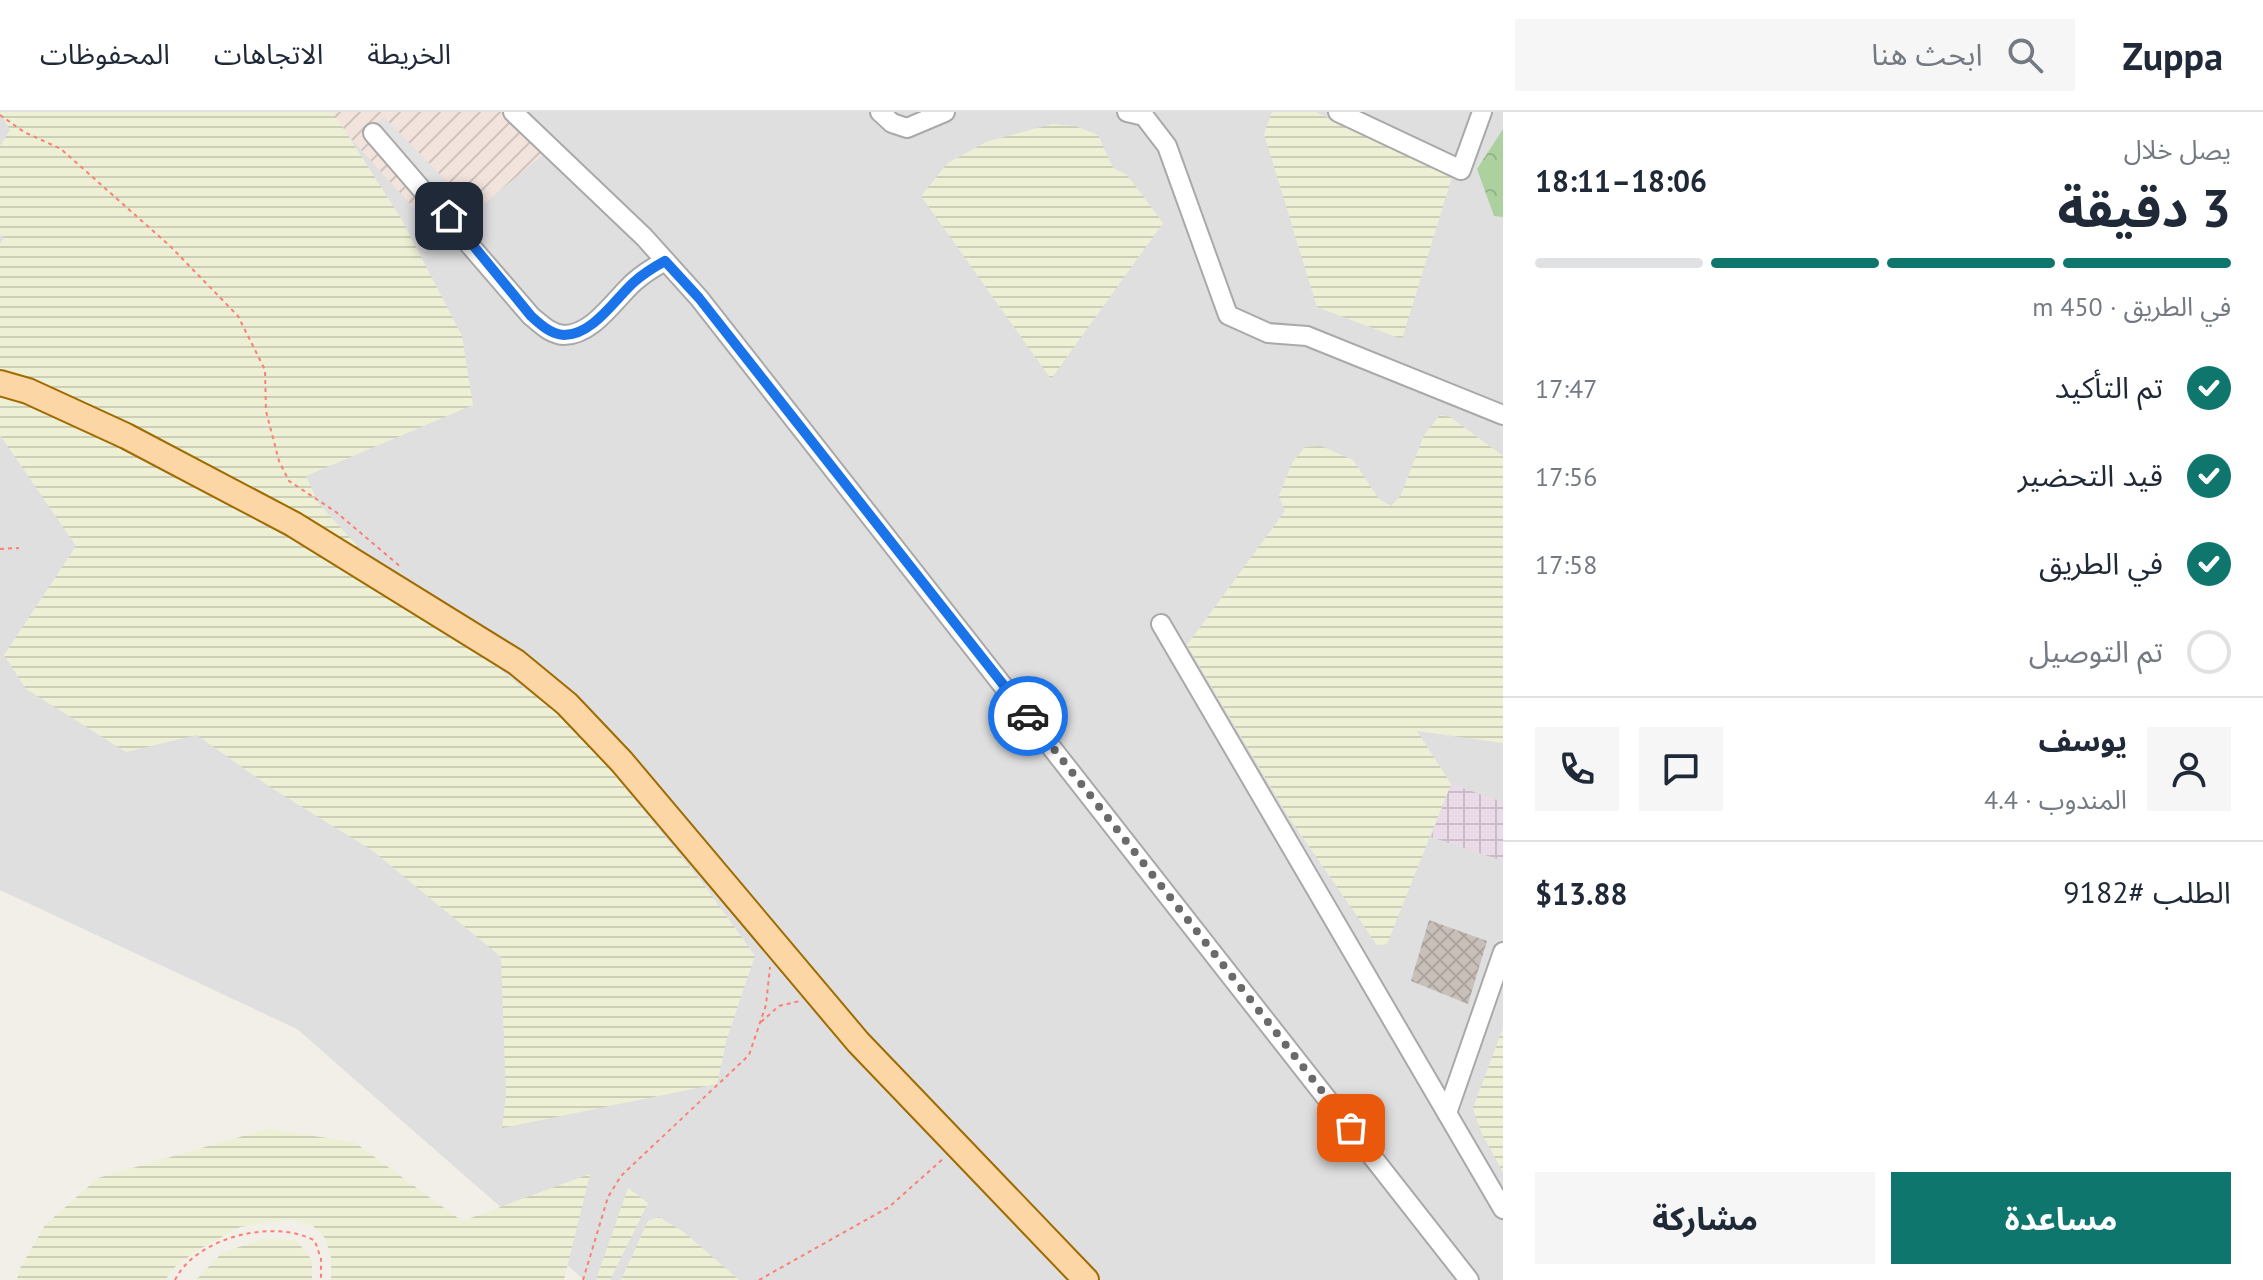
<!DOCTYPE html>
<html lang="ar">
<meta charset="utf-8">
<style>
:root{--surface:#fff;--page:#f6f6f7;--text:#1f2937;--muted:#747a83;--line:#e0e1e3;--accent:#0f766e}
body{margin:0;font-family:"PT Sans","Noto Sans Arabic",sans-serif;background:var(--page);color:var(--text);direction:rtl;height:100vh;display:flex;flex-direction:column;font-size:30px;white-space:nowrap}
*{box-sizing:border-box;margin:0}
p{font-size:26px;color:var(--muted)}
.icon{flex:none;width:44px;height:44px;fill:none;stroke:currentColor;stroke-width:2;stroke-linecap:round;stroke-linejoin:round}
.map{position:relative;flex:1;overflow:hidden;direction:ltr}
.drawer{display:flex;flex-direction:column;background:var(--surface);width:760px}
.drawer>*{flex:none}
.pin{position:absolute;display:grid;place-items:center;width:68px;height:68px;color:#fff;margin:-34px;border-radius:16px;box-shadow:0 4px 12px #0006}
.courier{position:absolute;display:grid;place-items:center;width:80px;height:80px;margin:-40px;border:6px solid #1a73e8;border-radius:50%;background:#fff;color:#222;box-shadow:0 2px 10px #0007}
.overview em{font-style:normal;font-weight:700}
.overview div{display:flex;flex-direction:column-reverse}
.overview{display:flex;align-items:center;justify-content:space-between;height:136px;padding:0 32px}
h1{font-size:52px;font-weight:700;line-height:60px}
.bar{display:grid;grid-template-columns:repeat(4,1fr);gap:12px 8px;align-content:center;height:96px;padding:0 32px}
.bar i{height:10px;border-radius:6px;background:var(--line)}
.bar .current{background:var(--accent)}
.bar p{grid-column:span 4}
.line{display:flex;align-items:center;gap:20px;padding:0 32px;border-top:2px solid var(--line)}
.line div{flex:1}
.round{display:grid;place-items:center;flex:none;width:84px;height:84px;border-radius:0px;background:var(--page)}
ol{padding:0 32px;list-style:none}
li{display:flex;align-items:center;gap:24px;height:88px}
li p{margin-inline-start:auto}
li .icon{padding:8px;border-radius:50%;background:var(--accent);color:#fff;stroke-width:4}
li:last-child{color:var(--muted)}
li i{width:44px;height:44px;border:4px solid var(--line);border-radius:50%}
.cta{display:flex;gap:16px;margin-top:auto;padding:16px 32px}
.cta a{flex:1;height:92px;border-radius:0px;background:var(--accent);color:#fff;font-size:32px;font-weight:700;line-height:92px;text-align:center}
.cta a+a{background:var(--page);color:var(--text)}
header{display:flex;align-items:center;gap:48px;box-sizing:border-box;height:112px;padding:0 40px;background:var(--surface);border-bottom:2px solid var(--line)}
header strong{font-size:38px}
nav{display:flex;gap:44px;margin-inline-start:auto;font-size:28px}
.search{width:560px;height:72px;background:var(--page);display:flex;align-items:center;gap:20px;box-sizing:border-box;padding:0 28px;border-radius:0px;color:var(--muted);font-size:30px}
main{display:flex;flex:1;min-height:0}
.map>svg:first-child{display:block}
.residential{fill:#e0dfdf}
.industrial{fill:url(#industrial-grid)}
.military{fill:url(#military-furrows)}
.farmland{fill:url(#farmland-rules)}
.forest{fill:url(#forest-crowns)}
.parking{fill:#e2e2e2}
.building{fill:url(#building-cross-hatch)}
.lines{fill:none;stroke-linecap:round;stroke-linejoin:round}
.minor-casing{stroke:#a9a9a9;stroke-width:22}
.major-casing{stroke:#a06b00;stroke-width:28}
.path{stroke:#fa8072;stroke-width:2;stroke-dasharray:4 4;stroke-linecap:butt}
.minor{stroke:#fff;stroke-width:18}
.major{stroke:#fcd6a4;stroke-width:24}
.done{stroke:#6b6a68;stroke-width:8;stroke-dasharray:0 14.4}
.route{stroke:#1a73e8;stroke-width:10}
</style>
<header>
<strong>Zuppa</strong>
<div class="search"><svg class="icon" aria-label="search" viewBox="0 0 24 24"><circle cx="10" cy="10" r="6"/><path d="M15 15l6 6"/></svg>ابحث هنا</div>
<nav><a>الخريطة</a><a>الاتجاهات</a><a>المحفوظات</a></nav>
</header>
<main>
<section class="drawer">
<div class="overview"><div><h1>3 دقيقة</h1><p>يصل خلال</p></div><em>18:06–18:11</em></div>
<div class="bar"><i class="current"></i><i class="current"></i><i class="current"></i><i></i><p>في الطريق · 450 m</p></div>
<ol>
<li><svg class="icon" aria-label="check" viewBox="0 0 24 24"><path d="M5 12l5 5 9-10"/></svg>تم التأكيد<p>17:47</p></li>
<li><svg class="icon" aria-label="check" viewBox="0 0 24 24"><path d="M5 12l5 5 9-10"/></svg>قيد التحضير<p>17:56</p></li>
<li><svg class="icon" aria-label="check" viewBox="0 0 24 24"><path d="M5 12l5 5 9-10"/></svg>في الطريق<p>17:58</p></li>
<li><i></i>تم التوصيل</li>
</ol>
<div class="line" style="height:144px"><a class="round"><svg class="icon" aria-label="person" viewBox="0 0 24 24"><circle cx="12" cy="8" r="4"/><path d="M4 21q1-7 8-7t8 7"/></svg></a><div><b>يوسف</b><p>المندوب · 4.4</p></div><a class="round"><svg class="icon" aria-label="chat" viewBox="0 0 24 24"><path d="M4 5h16v11H9l-5 4z"/></svg></a><a class="round"><svg class="icon" aria-label="phone" viewBox="0 0 24 24"><path d="M5 4h4l2 5-3 2q2 4 5 5l2-3 5 2v4C11 20 4 13 5 4z"/></svg></a></div>
<div class="line" style="height:104px"><div>الطلب #9182</div><b>$13.88</b></div>
<div class="cta"><a>مساعدة</a><a>مشاركة</a></div>
</section>
<div class="map">
<svg width="1503" height="1168" viewBox="0 0 1503 1168">
<defs>
<pattern id="industrial-grid" width="8" height="8" patternUnits="userSpaceOnUse" patternTransform="scale(2)"><rect width="8" height="8" fill="#ebdbe8"/><path d="M0 4h8M4 0v8" fill="none" stroke="#c9bcc7"/></pattern>
<pattern id="military-furrows" width="10" height="10" patternUnits="userSpaceOnUse" patternTransform="scale(2)"><rect width="10" height="10" fill="#f3e3dd"/><path d="M-1 1l2-2M0 10L10 0M9 11l2-2" fill="none" stroke="#d0c2bd"/></pattern>
<pattern id="farmland-rules" width="6" height="5" patternUnits="userSpaceOnUse" patternTransform="scale(2)"><rect width="6" height="5" fill="#eef0d5"/><path d="M0 2.5h6" fill="none" stroke="#ccceb7"/></pattern>
<pattern id="forest-crowns" width="20" height="18" patternUnits="userSpaceOnUse" patternTransform="scale(2)"><rect width="20" height="18" fill="#add19e"/><path d="M2 6a3 3 0 1 1 6 0M12 15a3 3 0 1 1 6 0" fill="none" stroke="#95b388"/></pattern>
<pattern id="building-cross-hatch" width="8" height="8" patternUnits="userSpaceOnUse" patternTransform="scale(2)"><rect width="8" height="8" fill="#c7bfb8"/><path d="M0 0l8 8M0 8l8-8" fill="none" stroke="#aba49e"/></pattern>
</defs>
<rect width="100%" height="100%" fill="#f2efe9"/>
<path class="residential" d="M0,0H1503V1168H584L297,917L0,778Z"/>
<path class="industrial" d="M1451,672L1503,690V749L1431,725Z"/>
<path class="military" d="M327,0H505L546,40L442,127Z"/>
<g class="farmland">
<path d="M0,0H333L402,108L462,224L473,293L306,364L319,392L393,473L522,575L562,599L702,770L755,844L727,926L717,972L502,1016L506,984L501,845L373,739L270,675L197,623L126,640L26,577L4,543L76,434L0,323V131L4,126L0,122V34L10,18Z"/>
<path d="M1272,0H1316L1452,65L1402,227L1317,195L1264,22Z"/>
<path d="M1052,12L1075,14L1098,23L1113,56L1127,63L1163,111L1051,267L921,84L948,51L986,30Z"/>
<path d="M1440,303L1450,305L1503,344V631L1417,619L1451,672L1387,832L1377,833L1288,704L1187,533L1285,399L1279,384L1292,351L1305,335L1321,334L1353,348L1379,387L1391,394L1401,383L1424,323Z"/>
<path d="M1503,916V1060L1481,1020L1473,996Z"/>
<path d="M267,1017L354,1030L462,1109L590,1062L564,1168H331V1145L325,1126L313,1114L289,1107L240,1115L196,1139L175,1155L165,1168H17L19,1158L45,1113L98,1066Z"/>
<path d="M628,1076L648,1091L610,1168H596Z"/>
<path d="M659,1105L685,1121L739,1168H621L648,1109Z"/>
<path d="M262,1127L296,1128L312,1148V1168H196L222,1141Z"/>
</g>
<path class="forest" d="M1503,17V105L1494,104L1477,57Z"/>
<path class="parking" d="M384,5L468,91L457,102L373,16Z"/>
<path class="building" d="M1429,808L1487,829L1468,892L1411,869Z"/>
<g class="lines">
<defs>
<g id="minor">
<path d="M513,0L644,125L699,186L1469,1168"/>
<path d="M880,0L892,11L907,16L945,0"/>
<path d="M1127,0L1144,4L1167,34L1228,203L1268,221L1307,224L1503,303"/>
<path d="M1338,0L1461,58L1482,0"/>
<path d="M373,21L531,204C541,212 550,222 564,223C593,223 615,187 634,170C643,162 654,155 665,149"/>
<path d="M1161,512L1503,1097"/>
<path d="M1447,1001L1503,840"/>
</g>
<path id="major" d="M0,271L28,279L126,324L293,412L516,550L567,592L622,650L858,930L1086,1168"/>
</defs>
<use href="#minor" class="minor-casing"/>
<use href="#major" class="major-casing"/>
<g class="path">
<path d="M0,3L24,20L61,37L170,134L238,204L265,258L266,299L279,349L289,369L336,400L402,456"/>
<path d="M0,437L19,436"/>
<path d="M761,910L779,894L800,889"/>
<path d="M175,1168C196,1125 275,1106 315,1129L321,1147V1168"/>
<path d="M583,1168L608,1085L621,1064L749,943L766,893L770,855"/>
<path d="M759,1168L889,1095L944,1046"/>
</g>
<use href="#minor" class="minor"/>
<use href="#major" class="major"/>
</g>
<g class="lines">
<path class="done" d="M1028,604L1351,1016"/>
<path class="route" d="M449,104L531,204C540,212 550,222 564,223C593,223 615,187 634,170C643,162 654,155 665,149L699,186L1028,604"/>
</g>
</svg>
<div class="pin" style="left:1351px;top:1016px;background:#ea580c"><svg class="icon" aria-label="bag" viewBox="0 0 24 24"><path d="M5 8h14l-1 12H6zM9 8a3 3 0 0 1 6 0"/></svg></div>
<div class="pin" style="left:449px;top:104px;background:#1f2937"><svg class="icon" aria-label="home" viewBox="0 0 24 24"><path d="M3 11l9-7 9 7M6 9v11h12V9"/></svg></div>
<div class="courier" style="left:1028px;top:604px"><svg class="icon" aria-label="car" viewBox="0 0 24 24"><path d="M5 17H2v-5l4-1 3-4h7l3 4 3 1v5h-3M9 17h6M6 11h13"/><circle cx="7" cy="17" r="2"/><circle cx="17" cy="17" r="2"/></svg></div>
</div>
</main>
